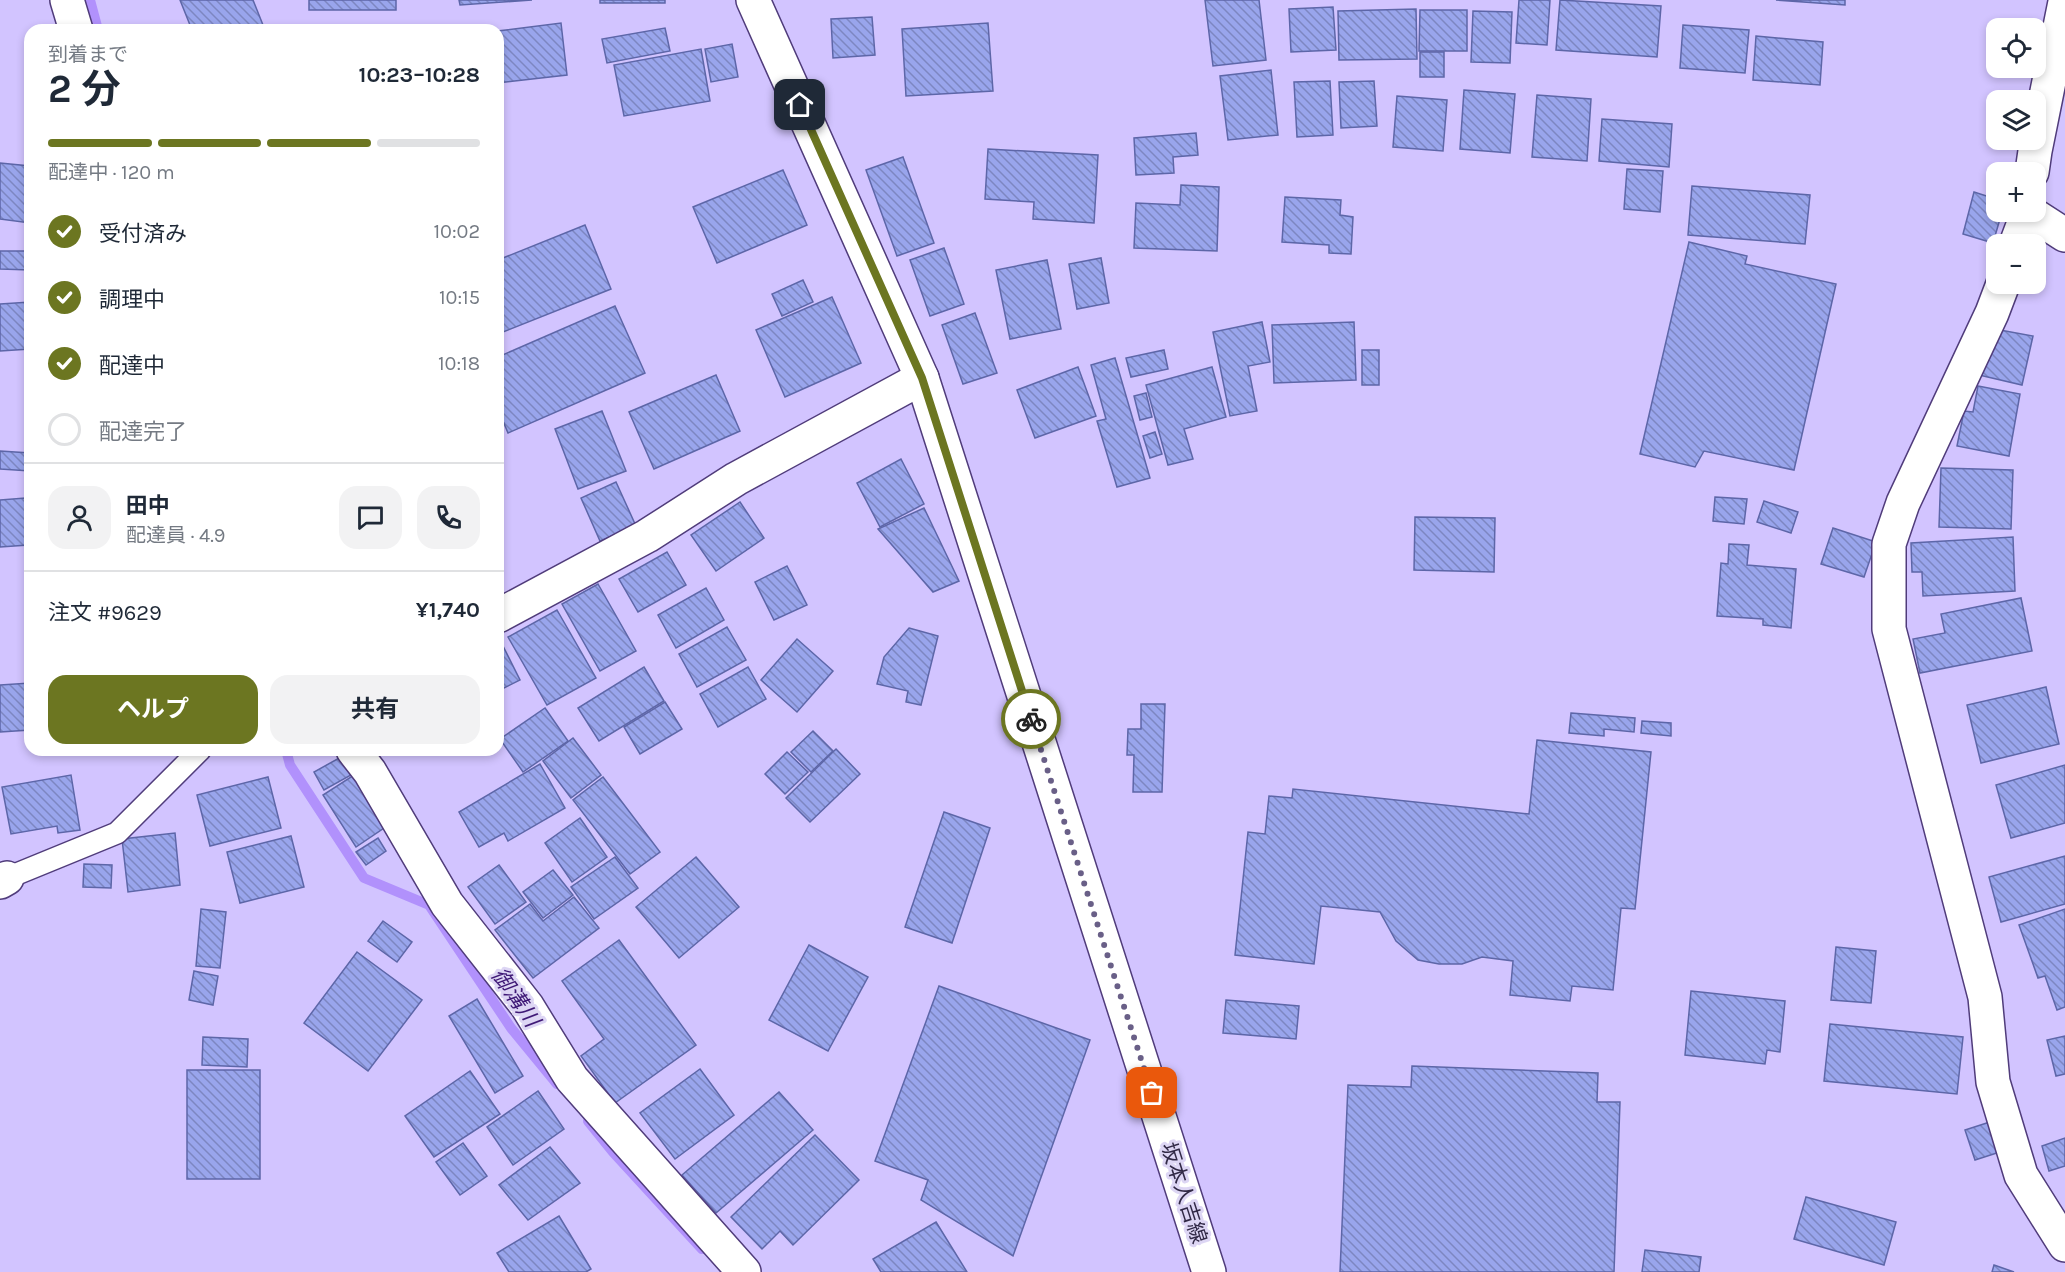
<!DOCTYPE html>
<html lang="ja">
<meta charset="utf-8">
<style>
:root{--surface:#fff;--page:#f2f2f3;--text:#1f2937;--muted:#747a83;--line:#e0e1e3;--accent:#6c7621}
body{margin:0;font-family:Karla,"Noto Sans JP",sans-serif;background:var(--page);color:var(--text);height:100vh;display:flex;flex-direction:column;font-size:22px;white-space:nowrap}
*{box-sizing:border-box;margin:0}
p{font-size:20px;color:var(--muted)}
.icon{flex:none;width:33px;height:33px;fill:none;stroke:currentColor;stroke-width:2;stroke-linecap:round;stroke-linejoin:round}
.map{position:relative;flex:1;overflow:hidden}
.sheet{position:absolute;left:24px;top:24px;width:480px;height:732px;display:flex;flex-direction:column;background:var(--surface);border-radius:18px;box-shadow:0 3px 9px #0003}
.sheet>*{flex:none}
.fabs{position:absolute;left:1986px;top:18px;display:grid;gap:12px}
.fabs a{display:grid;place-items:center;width:60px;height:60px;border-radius:12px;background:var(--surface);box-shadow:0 3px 9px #0003;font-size:30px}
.pin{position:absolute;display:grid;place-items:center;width:51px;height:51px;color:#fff;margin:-26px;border-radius:12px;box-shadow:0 3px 9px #0006}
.courier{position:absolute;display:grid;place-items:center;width:60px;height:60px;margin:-30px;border:4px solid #6c7621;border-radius:50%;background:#fff;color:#222;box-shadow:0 2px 8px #0007}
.head em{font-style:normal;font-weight:700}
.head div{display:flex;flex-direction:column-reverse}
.head{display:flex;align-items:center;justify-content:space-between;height:102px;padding:0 24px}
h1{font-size:39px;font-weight:700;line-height:45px}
.bar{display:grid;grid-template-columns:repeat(4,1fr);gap:9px 6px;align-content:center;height:72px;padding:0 24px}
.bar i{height:8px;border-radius:4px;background:var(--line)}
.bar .selected{background:var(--accent)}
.bar p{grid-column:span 4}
.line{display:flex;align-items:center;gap:15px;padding:0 24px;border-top:2px solid var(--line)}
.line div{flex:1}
.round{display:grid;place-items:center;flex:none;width:63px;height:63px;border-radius:18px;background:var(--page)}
ol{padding:0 24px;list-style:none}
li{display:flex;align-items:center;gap:18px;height:66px}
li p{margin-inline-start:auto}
li .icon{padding:6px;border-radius:50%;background:var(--accent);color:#fff;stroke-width:4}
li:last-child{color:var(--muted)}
li i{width:33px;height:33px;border:3px solid var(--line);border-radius:50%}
.primary-button{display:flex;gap:12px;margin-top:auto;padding:12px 24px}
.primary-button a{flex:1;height:69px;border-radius:18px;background:var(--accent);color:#fff;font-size:24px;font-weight:700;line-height:69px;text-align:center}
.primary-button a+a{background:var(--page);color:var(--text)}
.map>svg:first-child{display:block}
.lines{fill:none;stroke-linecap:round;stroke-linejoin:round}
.stream{stroke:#b191fc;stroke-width:10}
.building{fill:url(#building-back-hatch);stroke:#5d66a8;stroke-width:1.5}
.lane-casing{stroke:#503c7b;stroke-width:24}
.street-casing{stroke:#503c7b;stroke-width:36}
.primary-casing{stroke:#503c7b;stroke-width:36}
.lane{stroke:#fff;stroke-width:21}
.street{stroke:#fff;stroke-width:33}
.primary{stroke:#fff;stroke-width:33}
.done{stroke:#695f87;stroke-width:6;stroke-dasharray:0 10.8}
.route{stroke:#6c7621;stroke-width:8}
.labels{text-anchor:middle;stroke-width:6;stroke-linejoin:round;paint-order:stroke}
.street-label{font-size:21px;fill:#312946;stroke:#ddd6f4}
.water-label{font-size:22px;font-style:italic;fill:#3f1976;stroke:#ddd6f4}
</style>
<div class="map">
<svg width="2065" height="1272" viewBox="0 0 2065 1272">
<defs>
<pattern id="building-back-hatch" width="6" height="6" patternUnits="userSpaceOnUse" patternTransform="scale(1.5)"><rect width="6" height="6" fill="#99a5ec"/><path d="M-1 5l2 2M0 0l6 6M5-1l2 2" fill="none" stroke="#7d86c1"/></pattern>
</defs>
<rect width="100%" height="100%" fill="#d2c4ff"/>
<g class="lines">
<g class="stream">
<path d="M90,0L98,30"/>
<path d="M286,750L290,765L364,878L429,905L511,1028L557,1084"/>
<path d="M588,1121L613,1152L702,1249"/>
</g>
</g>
<g class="building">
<path d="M180,0H253L265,30H192Z"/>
<rect x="309" y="0" width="87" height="10"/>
<path d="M459,0H532L460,5Z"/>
<rect x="600" y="0" width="65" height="3"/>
<path d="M1205,0H1259L1266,60L1213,66Z"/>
<path d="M1519,0H1550L1547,45L1516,43Z"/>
<path d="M1560,0L1661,6L1657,57L1556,50Z"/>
<path d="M1776,0H1845V5Z"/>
<path d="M1333,7L1336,50L1291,52L1289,9Z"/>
<path d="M1416,9L1417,59L1339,60L1338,11Z"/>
<path d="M1420,10H1467V51H1419Z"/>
<path d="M1473,11L1512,12L1510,63L1471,62Z"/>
<path d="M872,17L875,55L833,58L831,19Z"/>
<path d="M561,23L567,75L498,83V31Z"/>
<path d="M988,23L993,91L906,96L902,29Z"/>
<path d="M1683,25L1749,30L1745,73L1680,68Z"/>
<path d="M665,28L670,51L607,63L602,39Z"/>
<path d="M1756,36L1823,42L1820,85L1753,80Z"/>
<path d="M732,44L738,77L711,82L705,49Z"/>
<path d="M701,49L710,101L624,116L614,65Z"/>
<rect x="1420" y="52" width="24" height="25"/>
<path d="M1271,70L1278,135L1228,140L1220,76Z"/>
<path d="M1330,81L1333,135L1297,137L1294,82Z"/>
<path d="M1374,81L1377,126L1341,128L1339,82Z"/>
<path d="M1464,90L1515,94L1510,153L1460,149Z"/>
<path d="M1537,95L1591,99L1587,161L1532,157Z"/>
<path d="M1397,96L1447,100L1443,151L1393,147Z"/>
<path d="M1602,119L1672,124L1669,167L1599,161Z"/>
<path d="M1196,133L1198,155L1173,157L1174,173L1136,175L1134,138Z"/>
<path d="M988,149L1098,155L1094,223L1033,219L1034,202L985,199Z"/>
<path d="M903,157L934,243L897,256L866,170Z"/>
<path d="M0,163L30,166V223L0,219Z"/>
<path d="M1627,169L1663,171L1660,212L1624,209Z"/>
<path d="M783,170L807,225L717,263L693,207Z"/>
<path d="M1181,185L1219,187L1217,251L1134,248L1136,203L1180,205Z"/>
<path d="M1692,186L1810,195L1805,244L1688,235Z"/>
<path d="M1974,192L1996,199V212H2002L1993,243L1963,234Z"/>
<path d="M1285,197L1341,200L1340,215L1353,217L1351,254L1329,253V245L1282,242Z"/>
<path d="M585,225L611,289L498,334V260Z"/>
<path d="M1689,242L1747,256L1745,264L1836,284L1794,470L1704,451L1695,467L1640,454Z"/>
<path d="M944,248L964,304L930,316L910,260Z"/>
<path d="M0,251H30V270L0,269Z"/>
<path d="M1101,258L1109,303L1077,309L1069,264Z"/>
<path d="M1047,260L1061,329L1010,339L996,270Z"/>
<path d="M803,280L813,302L782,316L772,294Z"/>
<path d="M832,297L861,363L785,397L756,330Z"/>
<path d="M30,302V349L0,351V304Z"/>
<path d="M615,306L645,373L508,433L498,409V357Z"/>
<path d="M975,313L997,373L963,384L942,325Z"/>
<path d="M1262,322L1270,362L1248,366L1257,411L1230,416L1213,332Z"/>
<path d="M1354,322L1356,380L1274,383L1272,325Z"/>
<path d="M2000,330L2033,336L2022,385L1979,375Z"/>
<path d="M1164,350L1168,369L1131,377L1126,358Z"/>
<rect x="1362" y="350" width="17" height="35"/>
<path d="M1115,358L1150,478L1117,487L1097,421L1106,419L1091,365Z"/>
<path d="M1078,367L1096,416L1035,438L1017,390Z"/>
<path d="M1212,367L1226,417L1184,429L1193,459L1168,465L1146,385Z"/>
<path d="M716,375L740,431L654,469L629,412Z"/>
<path d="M1978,386L2020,394L2009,456L1957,446L1964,411L1973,412Z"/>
<path d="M1146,393L1152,417L1140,420L1134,396Z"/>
<path d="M602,411L626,471L578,489L555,429Z"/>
<path d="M1155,432L1162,454L1150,458L1143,436Z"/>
<path d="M0,451L30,453V471L0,469Z"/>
<path d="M901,459L924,504L880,527L857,483Z"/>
<path d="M1941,468L2013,470L2011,529L1939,527Z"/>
<path d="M616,482L636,526L600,541L581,498Z"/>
<path d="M1715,497L1747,499L1744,524L1713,521Z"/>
<path d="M25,498L28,545L0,547V500Z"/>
<path d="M1764,501L1798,512L1791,533L1757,522Z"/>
<path d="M740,502L764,538L716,571L691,535Z"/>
<path d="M924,508L959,581L933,592L878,529Z"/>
<path d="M1415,517L1495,518L1494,572L1414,570Z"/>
<path d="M1833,528L1876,542L1864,577L1821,564Z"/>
<path d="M2013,537L2015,591L1923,596L1922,572H1912L1911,543Z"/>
<path d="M1729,544L1749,545L1747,565L1796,569L1791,628L1763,625V619L1717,616L1721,563L1728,564Z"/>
<path d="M667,552L686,585L638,612L619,579Z"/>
<path d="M787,566L807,605L774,620L755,582Z"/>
<path d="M598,584L636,651L600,671L562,604Z"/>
<path d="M706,588L724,620L676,648L658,615Z"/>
<path d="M2021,598L2032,651L1920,673L1913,639L1945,633L1941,614Z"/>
<path d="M557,610L596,678L547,705L508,637Z"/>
<path d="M727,627L746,660L697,687L679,654Z"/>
<path d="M909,628L938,636L921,705L906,702L908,691L877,684L884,657Z"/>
<path d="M797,639L833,671L797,712L761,680Z"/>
<path d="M500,640L520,680L498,691V641Z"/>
<path d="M644,667L664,701L599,741L578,708Z"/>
<path d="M748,667L766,699L718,727L700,694Z"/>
<path d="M30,683V730L0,732V685Z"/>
<path d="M2046,687L2059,744L1981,763L1967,705Z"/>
<path d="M665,702L682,729L640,754L624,727Z"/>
<path d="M1141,704H1165L1162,792H1133L1134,755H1127L1128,729H1141Z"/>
<path d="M545,708L568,741L523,772L500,739Z"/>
<path d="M1571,713L1635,718L1634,732L1604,729V736L1569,733Z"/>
<path d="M1642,721L1671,723V736L1641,733Z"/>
<path d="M813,731L833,751L811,772L791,752Z"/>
<path d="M573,738L601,775L571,798L543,761Z"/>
<path d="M1537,740L1651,752L1635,909L1621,908L1613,990L1572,986L1570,1001L1510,995L1513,961L1482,957L1462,964H1439L1418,960L1396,941L1380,912L1321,906L1314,964L1235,955L1248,832L1265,834L1269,796L1292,798L1293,789L1529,814Z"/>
<path d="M836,749L860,774L810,822L786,798Z"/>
<path d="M787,752L808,772L785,794L765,774Z"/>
<path d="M341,757L351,775L324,790L314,772Z"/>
<path d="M540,764L565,808L508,841L504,833L479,847L459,812Z"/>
<path d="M2065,765V823L2011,838L1996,785Z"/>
<path d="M71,775L80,830L58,833L57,826L11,834L2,787Z"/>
<path d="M354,775L387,826L356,847L323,795Z"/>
<path d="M268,777L281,828L210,846L197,795Z"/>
<path d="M603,777L660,852L630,874L573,800Z"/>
<path d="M944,812L990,828L952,943L905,927Z"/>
<path d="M580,818L607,857L572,882L545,843Z"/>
<path d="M175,833L180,885L128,892L122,839Z"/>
<path d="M291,836L304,887L240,903L227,852Z"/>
<path d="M378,838L386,851L366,865L356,852Z"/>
<path d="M2065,856V904L2001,922L1989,877Z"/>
<path d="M615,857L638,888L594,919L571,887Z"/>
<path d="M696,857L739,907L679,958L636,907Z"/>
<path d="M84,864L112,865L111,888L83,887Z"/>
<path d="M499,865L526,902L495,924L468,887Z"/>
<path d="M553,870L573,895L543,918L523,892Z"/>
<path d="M574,897L599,928L533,978L495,930L530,904L543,921Z"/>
<path d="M201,909L226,912L220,968L196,966Z"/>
<path d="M2065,909V1007L2057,1010L2045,976L2038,978L2019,925Z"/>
<path d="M383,921L412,942L397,962L368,941Z"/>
<path d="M619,940L696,1045L615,1103L581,1056L604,1039L562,981Z"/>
<path d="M809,945L868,977L828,1051L769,1020Z"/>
<path d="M1836,947L1876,951L1871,1003L1831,1000Z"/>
<path d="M357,952L422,1000L368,1071L304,1023Z"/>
<path d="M194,971L218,976L213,1005L189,1000Z"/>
<path d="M939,986L1090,1040L1013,1256L921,1200L928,1180L875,1161Z"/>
<path d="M1691,991L1785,1001L1780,1052L1767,1050L1765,1064L1685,1055Z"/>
<path d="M477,999L523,1076L495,1093L449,1016Z"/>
<path d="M1226,1000L1299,1006L1296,1039L1223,1033Z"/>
<path d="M1830,1024L1963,1037L1957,1094L1824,1081Z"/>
<path d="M2065,1036V1074L2056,1076L2047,1040Z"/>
<path d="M203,1037L248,1039L247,1067L202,1065Z"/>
<path d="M1412,1066L1598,1073L1597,1102H1620L1614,1272H1340L1348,1085L1411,1087Z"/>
<path d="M700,1069L734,1115L675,1159L640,1113Z"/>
<rect x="187" y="1070" width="73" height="109"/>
<path d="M470,1071L500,1114L434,1157L405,1116Z"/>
<path d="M538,1091L564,1129L513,1165L487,1127Z"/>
<path d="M779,1092L813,1130L716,1213L682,1175Z"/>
<path d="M1993,1121L2003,1151L1975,1160L1965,1130Z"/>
<path d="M815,1135L859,1180L793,1245L780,1231L762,1249L731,1217Z"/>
<path d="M2065,1138V1166L2049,1171L2042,1146Z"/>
<path d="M463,1143L487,1176L460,1195L436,1162Z"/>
<path d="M550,1147L580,1183L528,1220L499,1185Z"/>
<path d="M1806,1197L1896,1222L1884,1265L1794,1239Z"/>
<path d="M559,1216L591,1269L586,1272H509L497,1253Z"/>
<path d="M936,1222L967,1272H881L873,1259Z"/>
<path d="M1645,1250L1701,1257L1699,1272H1642Z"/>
<path d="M1994,1265L2014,1272H1992Z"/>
</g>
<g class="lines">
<defs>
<path id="lane" d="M7,878L117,833L200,750"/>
<g id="street">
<path d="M67,0L76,30"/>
<path d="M2032,172L2035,151L2065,2"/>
<path d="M2029,212L2065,235"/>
<path d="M2016,244L2028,212"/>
<path d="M2003,284L1992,313L1903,503L1889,544V629L1985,997L1993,1082L2021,1175L2065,1245"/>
<path d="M498,616L647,536L736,479L922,378"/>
<path d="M353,750L370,772L447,904L527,1006L572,1079L744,1272"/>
<path d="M0,882L7,878"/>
</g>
<path id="primary" d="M753,0L922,378L1209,1272"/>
</defs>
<use href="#lane" class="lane-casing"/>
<use href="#street" class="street-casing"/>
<use href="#primary" class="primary-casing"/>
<use href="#lane" class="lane"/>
<use href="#street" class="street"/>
<use href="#primary" class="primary"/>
</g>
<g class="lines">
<path class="done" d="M1031,719L1152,1093"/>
<path class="route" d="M800,105L922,378L1031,719"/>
</g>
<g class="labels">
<g class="street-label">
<text transform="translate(1184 1193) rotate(72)" y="7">坂本人吉線</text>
</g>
<g class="water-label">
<text transform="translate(516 997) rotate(55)" y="8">御溝川</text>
</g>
</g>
</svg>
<div class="fabs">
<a><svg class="icon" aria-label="locate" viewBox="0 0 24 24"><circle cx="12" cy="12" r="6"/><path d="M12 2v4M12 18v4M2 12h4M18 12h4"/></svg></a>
<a><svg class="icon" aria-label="layers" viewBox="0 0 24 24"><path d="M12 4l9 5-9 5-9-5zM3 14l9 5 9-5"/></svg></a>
<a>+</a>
<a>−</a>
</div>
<div class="pin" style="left:1152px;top:1093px;background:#ea580c"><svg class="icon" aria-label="bag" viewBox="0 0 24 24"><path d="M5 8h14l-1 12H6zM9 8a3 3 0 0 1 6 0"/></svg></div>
<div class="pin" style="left:800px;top:105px;background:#1f2937"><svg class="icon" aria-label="home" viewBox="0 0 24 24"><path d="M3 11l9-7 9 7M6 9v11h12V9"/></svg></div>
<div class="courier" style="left:1031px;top:719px"><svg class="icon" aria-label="bike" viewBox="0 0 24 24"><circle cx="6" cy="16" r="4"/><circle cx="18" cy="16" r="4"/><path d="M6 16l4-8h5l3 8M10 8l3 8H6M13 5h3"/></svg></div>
<section class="sheet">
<div class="head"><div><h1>2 分</h1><p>到着まで</p></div><em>10:23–10:28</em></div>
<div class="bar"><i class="selected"></i><i class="selected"></i><i class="selected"></i><i></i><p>配達中 · 120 m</p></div>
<ol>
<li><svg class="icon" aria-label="check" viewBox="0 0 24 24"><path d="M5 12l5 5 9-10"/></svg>受付済み<p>10:02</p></li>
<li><svg class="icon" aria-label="check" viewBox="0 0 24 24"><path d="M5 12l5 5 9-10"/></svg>調理中<p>10:15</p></li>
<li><svg class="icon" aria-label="check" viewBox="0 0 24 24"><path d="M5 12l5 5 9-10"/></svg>配達中<p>10:18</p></li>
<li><i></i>配達完了</li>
</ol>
<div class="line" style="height:108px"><a class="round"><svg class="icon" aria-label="person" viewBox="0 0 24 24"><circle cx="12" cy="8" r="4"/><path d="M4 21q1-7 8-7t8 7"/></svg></a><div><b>田中</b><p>配達員 · 4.9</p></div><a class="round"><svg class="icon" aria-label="chat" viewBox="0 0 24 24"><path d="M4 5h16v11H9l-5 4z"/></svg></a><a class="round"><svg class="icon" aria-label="phone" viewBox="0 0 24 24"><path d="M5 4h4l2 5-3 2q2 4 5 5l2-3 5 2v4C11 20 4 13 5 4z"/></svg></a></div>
<div class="line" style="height:78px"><div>注文 #9629</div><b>¥1,740</b></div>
<div class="primary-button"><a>ヘルプ</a><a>共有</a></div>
</section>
</div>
